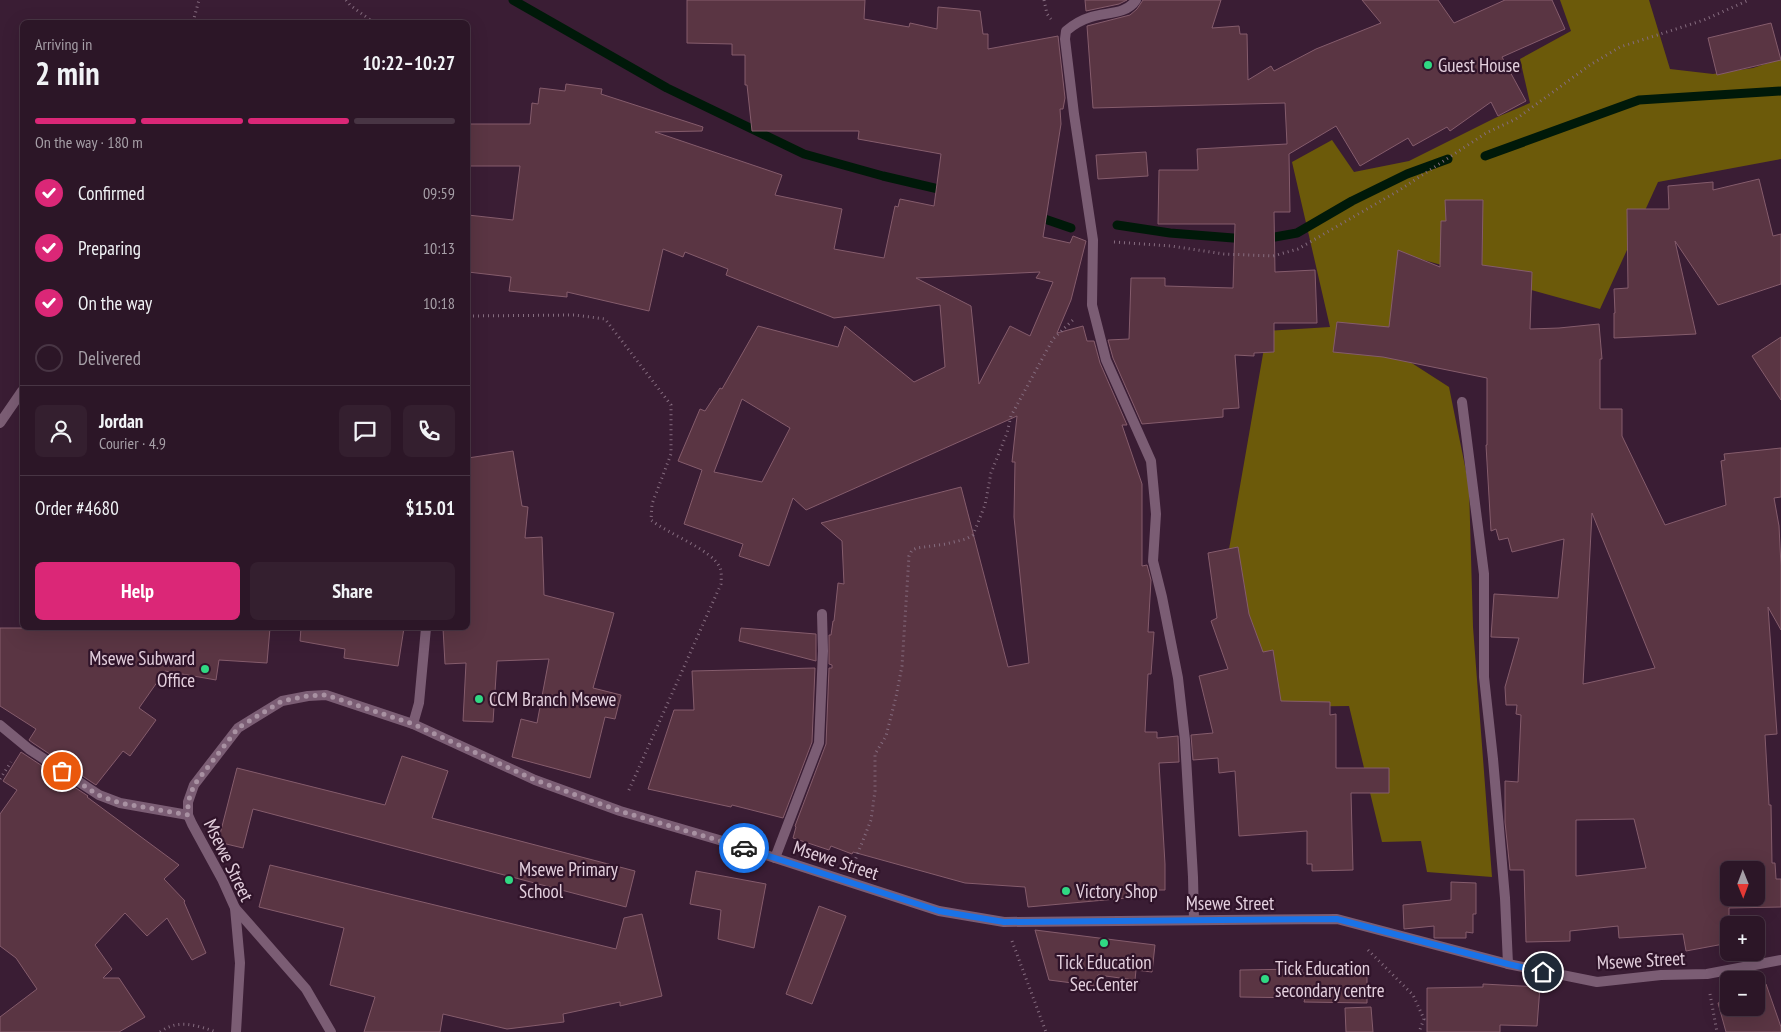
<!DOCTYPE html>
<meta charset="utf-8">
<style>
:root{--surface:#2c1627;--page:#341f2f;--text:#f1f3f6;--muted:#a69fa7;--line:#483544;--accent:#db2777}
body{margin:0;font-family:"PT Sans Narrow",sans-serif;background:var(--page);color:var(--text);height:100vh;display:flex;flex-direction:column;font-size:19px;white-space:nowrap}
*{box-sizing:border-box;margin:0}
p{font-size:16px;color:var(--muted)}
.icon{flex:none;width:28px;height:28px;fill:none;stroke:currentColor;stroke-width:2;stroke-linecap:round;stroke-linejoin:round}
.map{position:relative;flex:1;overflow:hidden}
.drawer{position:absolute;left:20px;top:20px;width:450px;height:610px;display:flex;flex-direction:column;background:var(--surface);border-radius:8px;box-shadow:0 5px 20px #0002,0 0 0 1px var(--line)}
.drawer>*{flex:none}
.needle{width:32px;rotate:179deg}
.tools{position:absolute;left:1720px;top:861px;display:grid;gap:10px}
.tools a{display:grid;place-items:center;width:45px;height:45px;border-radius:8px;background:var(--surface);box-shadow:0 5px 20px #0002,0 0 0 1px var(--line);font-size:25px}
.pin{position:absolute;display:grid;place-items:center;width:42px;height:42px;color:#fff;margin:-21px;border:2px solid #fff;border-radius:50%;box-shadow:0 1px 5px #0007}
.courier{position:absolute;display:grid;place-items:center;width:50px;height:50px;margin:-25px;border:4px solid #1a73e8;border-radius:50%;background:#fff;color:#222;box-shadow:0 1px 6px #0007}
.summary em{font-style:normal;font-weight:700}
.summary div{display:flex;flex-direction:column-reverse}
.summary{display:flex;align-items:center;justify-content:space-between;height:85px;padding:0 15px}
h1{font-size:32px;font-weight:700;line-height:38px}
.bar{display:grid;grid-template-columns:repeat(4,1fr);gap:8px 5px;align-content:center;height:60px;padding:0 15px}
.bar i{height:6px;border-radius:4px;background:var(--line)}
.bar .selected{background:var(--accent)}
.bar p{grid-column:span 4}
.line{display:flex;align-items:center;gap:12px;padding:0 15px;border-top:1px solid var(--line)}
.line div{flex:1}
.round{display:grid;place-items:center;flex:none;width:52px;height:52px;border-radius:8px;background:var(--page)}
ol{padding:0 15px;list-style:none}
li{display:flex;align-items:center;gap:15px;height:55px}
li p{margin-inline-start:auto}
li .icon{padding:5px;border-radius:50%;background:var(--accent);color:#fff;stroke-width:4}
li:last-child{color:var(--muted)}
li i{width:28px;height:28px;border:2px solid var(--line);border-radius:50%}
.primary-button{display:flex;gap:10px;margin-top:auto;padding:10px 15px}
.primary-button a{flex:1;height:58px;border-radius:8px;background:var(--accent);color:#fff;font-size:20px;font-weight:700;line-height:58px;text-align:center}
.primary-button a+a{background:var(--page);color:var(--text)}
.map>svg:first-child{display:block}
.forest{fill:#6c5a0a}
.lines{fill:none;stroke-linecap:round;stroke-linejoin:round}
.stream{stroke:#001909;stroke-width:9}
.building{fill:#5a3543;stroke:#855c6c;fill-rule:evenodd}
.path{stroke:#856c7f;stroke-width:3;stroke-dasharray:1 4;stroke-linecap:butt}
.street{stroke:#7b5d74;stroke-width:10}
.done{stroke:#a891a2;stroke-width:5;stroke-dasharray:0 9}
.route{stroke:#1a73e8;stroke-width:6}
.poi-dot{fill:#30d883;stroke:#30142a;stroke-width:2}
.labels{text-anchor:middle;stroke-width:4.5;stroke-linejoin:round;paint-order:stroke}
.poi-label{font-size:19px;fill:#e3cfdd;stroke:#30142a;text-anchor:start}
.street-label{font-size:19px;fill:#e3cfdd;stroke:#30142a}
</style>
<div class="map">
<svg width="1781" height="1032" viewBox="0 0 1781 1032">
<rect width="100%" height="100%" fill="#3a1d34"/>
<path class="forest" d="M1560,0H1649L1670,69L1713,74L1753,68L1781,59V159L1658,182L1600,309L1402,254L1393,351L1449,387L1469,486L1473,627L1492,877L1427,872L1421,841L1382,842L1349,706L1264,707L1224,578L1267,331L1330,327L1292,162L1332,140L1354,172L1409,161L1495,118L1530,103L1520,59L1571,31Z"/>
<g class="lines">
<g class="stream">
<path d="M513,0L667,88L804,154L883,176L947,191"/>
<path d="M1485,156L1639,100L1781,91"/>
<path d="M1036,216L1071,228"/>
<path d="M1117,225L1170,233L1246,239"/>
<path d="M1264,239L1297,233L1352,201L1407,174L1448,159"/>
</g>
</g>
<g class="building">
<path d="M687,0H865L864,19L909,27L910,23L937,29L938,7L980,11L983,34H988V49L1058,36L1065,98L1063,109H1060L1061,124L1043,237L1070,243L1073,236L1086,241L1071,300L1057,333L1083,326L1087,341H1094L1100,363L1127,425H1122L1142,484V566L1147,565L1151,580L1148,632H1154L1151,674H1148L1145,732H1157V738L1178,736L1179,762L1159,763L1165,864V890H1126L1127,898L1028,907L1025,887L965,883L853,852L852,854L831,846L829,850L793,838L796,827L795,826L826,744L829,668H832V665L829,664V635H831L833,621H834L838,583L844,584L842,541L821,523L961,487L1008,667L1029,663L1014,517L1015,462H1012L1017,416L806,510L793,498L769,566L739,556L743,544L684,524L702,470L678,461L700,409L705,411L720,388L722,389L758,326L838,347L845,326L914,382L945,367L940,305L834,318L726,275L728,269L685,252L683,257L663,249L649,311L567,292V297L509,291L511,277L468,272V215L513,220L520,166H468V124H530L532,103L538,104L540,88L565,91L566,84L602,89L601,94L703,127L702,131L655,132L782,175L775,195L842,209L834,249L884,258L895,206L898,207L900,199L934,206L941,154L858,139L859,131H752L747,85H745V55H732V44L687,43ZM1040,272L1036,278L1053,282L1030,336L1010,326L979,384L971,306L916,278ZM742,399L790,428L762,482L714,472Z"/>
<path d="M1085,0H1127L1119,4L1086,11Z"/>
<path d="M1143,0H1221L1212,28L1239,26L1240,34H1247L1248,80L1271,66L1274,71L1316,49L1381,23L1362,0H1438L1454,23L1505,0H1552L1565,29L1502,57L1526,101L1498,116L1491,102L1450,131L1447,127L1413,146L1408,138L1360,166L1336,126L1289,154L1290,212H1274L1275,272L1315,270L1317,323H1274V352L1254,353V356L1235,355L1239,408L1223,409V417L1142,424L1113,358L1108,340L1129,339L1131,278H1165V286L1233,288L1235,224H1158L1159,170H1198L1197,149L1287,144L1285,103L1093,108L1087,26L1130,15L1137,9Z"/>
<path d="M1771,23L1781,60L1717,75L1708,38Z"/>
<path d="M1146,152L1148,176L1098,179L1096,155Z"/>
<path d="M1759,179L1773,236L1781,234V284L1718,305L1675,241L1696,334L1614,338V313H1615L1614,289L1628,288L1627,209H1669L1668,186L1713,182V190Z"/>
<path d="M1445,200H1483L1482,265L1532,272L1530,329L1559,328L1599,324L1602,359H1600V409H1622V436L1665,525L1726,505L1721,461L1725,460L1724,454L1781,448V497L1774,498L1779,526L1781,566V630L1768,607L1777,734L1765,735L1769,805H1771L1772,863H1775L1776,879H1781V907L1729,908V943L1686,951L1683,934L1619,938L1618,926L1570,931V941L1526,942L1524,870H1510L1505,822V781L1518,782L1521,715L1516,714L1517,705H1506L1505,687L1519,638L1491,637L1494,594L1558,598L1564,539L1512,552L1508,538L1499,540L1496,529L1491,531L1486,445H1487V378L1383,357L1333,352L1337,322L1389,327L1398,250L1440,267L1441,221H1446ZM1592,513L1655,668L1583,684ZM1634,819L1646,868L1576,876V820ZM1729,870H1756V898H1729Z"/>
<path d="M1781,337V400L1752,356Z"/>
<path d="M513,451L522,506L528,507L525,538L542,537L544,595L614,613L593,688L621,695L615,719L605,717L590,778L512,757L521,719L537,723L549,659L497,661L493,722L463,721L466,663L445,664L443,628H468V458Z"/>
<path d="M1238,547L1249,614L1263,652L1273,650L1281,701L1330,702V715L1336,714V768H1389V793H1351L1353,870L1312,871V864H1307V831L1239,836L1235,771L1219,773L1218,758L1193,760L1191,735L1213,733L1199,676L1228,669L1211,621L1217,618L1208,553Z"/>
<path d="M0,628H270L267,663L219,660L216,680L165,671L139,708L156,720L130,756L123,751L96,785L33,743L29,740L36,729L0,706Z"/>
<path d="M301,628H404L398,666L344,658L345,649L300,641Z"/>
<path d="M741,628L816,634V661L739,641Z"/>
<path d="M815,668L812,742L783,818L732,805L731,807L648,789L674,710H694L692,671Z"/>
<path d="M21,752L88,796L87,797L179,865L164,879L185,901L184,902L206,953L192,960L167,918L147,936L125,913L95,945L112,969L103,978H119L145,1017L119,1032H0V1017L37,989L16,958L0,946V814L17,790L3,781Z"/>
<path d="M402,756L448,771L432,818L635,871L626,907L253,809L243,848L218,842L237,768L385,805Z"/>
<path d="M270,865L616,949L624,918L642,914L662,996L620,1006V1002L563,1014L564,1022L507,1029L443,1014L440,1032H364L375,997L330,985L344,928L259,907Z"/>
<path d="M696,871L766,884L754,948L718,939L721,910L690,904Z"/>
<path d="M1451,882L1476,883V914H1473V933L1466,932V938H1434V926L1404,929L1403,905L1451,900Z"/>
<path d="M819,906L846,916L812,1004L786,994Z"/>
<path d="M1035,930L1155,945L1152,972L1136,970L1135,980L1098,975L1096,986L1049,980Z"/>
<path d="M1302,969V973L1367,974V1003L1304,1002L1305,998L1240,997V970Z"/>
<path d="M1483,984L1540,987L1537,1026L1500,1025V1032H1427V988L1483,987Z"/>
<path d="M1766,984L1781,1027V1032H1726L1718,1003L1729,1000V1008H1756V987Z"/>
<path d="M1371,1007L1373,1032H1346L1345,1008Z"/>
</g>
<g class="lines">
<g class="path">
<path d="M346,0L350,5L373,22"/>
<path d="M1044,0L1047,14L1051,19"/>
<path d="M193,22L199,0"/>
<path d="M1114,242L1171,246L1224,254L1273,256L1298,249L1398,191L1486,133L1516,119L1590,65L1620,47L1704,20L1749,0"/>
<path d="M468,316L575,315L605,319L671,405V454L652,504L651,520C668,534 713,550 720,568C722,572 721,579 721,584L628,792"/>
<path d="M0,779L11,762"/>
<path d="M854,863L871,820L875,791V754L886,736L896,697L902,666L909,556L912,550L917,548L946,544L966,539L973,535L985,505L991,473L1007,433L1011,416L1053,339L1075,318"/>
<path d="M1012,941L1046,1032"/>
<path d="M1368,950L1413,995L1424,1019L1419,1032"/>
<path d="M1710,994L1717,1032"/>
<path d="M160,1032C179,1018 197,1026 217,1032"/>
</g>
<g class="street">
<path d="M1136,0C1126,15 1106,12 1091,17C1081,20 1074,24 1066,31L1065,39L1074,114L1093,240L1092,305L1106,360L1151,461L1156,514L1153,561L1162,597L1178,678L1185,740L1193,877L1194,920"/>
<path d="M1462,402L1484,574V677L1493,759L1505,898L1508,964"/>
<path d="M0,423L22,391"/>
<path d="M413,724L419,703L426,628"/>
<path d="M0,725L29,749L99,795L120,803L188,815"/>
<path d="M775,858L819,743L823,651L822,614"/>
<path d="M235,908L306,989L331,1032"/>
<path d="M236,1032L240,963L235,908L222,879L192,824L188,815V802L194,785L238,728L282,701L308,696L326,695L413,724L535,780L620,811L726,842L939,911L1004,922L1337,919L1508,964L1597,982L1661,975L1707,974L1781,960"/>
</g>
</g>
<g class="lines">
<path class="done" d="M62,771L98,795L120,803L188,815V802L194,785L238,728L282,701L308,696L326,695L413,724L535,780L620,811L744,848"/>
<path class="route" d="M744,848L939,911L1004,922L1337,919L1508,964L1543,972"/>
</g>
<g class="poi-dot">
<circle cx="1428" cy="65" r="5"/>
<circle cx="205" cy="669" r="5"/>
<circle cx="479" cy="699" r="5"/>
<circle cx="509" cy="880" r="5"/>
<circle cx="1066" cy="891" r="5"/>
<circle cx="1104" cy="943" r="5"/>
<circle cx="1265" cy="979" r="5"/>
</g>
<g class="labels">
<g class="poi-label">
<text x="1438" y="72">Guest House</text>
<text x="195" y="665" text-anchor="end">Msewe Subward<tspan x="195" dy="22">Office</tspan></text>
<text x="489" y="706">CCM Branch Msewe</text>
<text x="519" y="876">Msewe Primary<tspan x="519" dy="22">School</tspan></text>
<text x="1076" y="898">Victory Shop</text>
<text x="1104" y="969" text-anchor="middle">Tick Education<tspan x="1104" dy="22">Sec.Center</tspan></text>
<text x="1275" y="975">Tick Education<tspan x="1275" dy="22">secondary centre</tspan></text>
</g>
<g class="street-label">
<text transform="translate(229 860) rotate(64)" y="7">Msewe Street</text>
<text transform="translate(836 860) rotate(18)" y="7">Msewe Street</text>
<text x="1230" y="910">Msewe Street</text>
<text transform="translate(1641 960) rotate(-3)" y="7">Msewe Street</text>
</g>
</g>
</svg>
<div class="tools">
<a><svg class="needle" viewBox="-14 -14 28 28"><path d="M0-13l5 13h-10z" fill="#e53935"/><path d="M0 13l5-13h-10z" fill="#a69fa7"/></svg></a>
<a>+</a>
<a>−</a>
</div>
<div class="pin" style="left:62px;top:771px;background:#ea580c"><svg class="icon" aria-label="bag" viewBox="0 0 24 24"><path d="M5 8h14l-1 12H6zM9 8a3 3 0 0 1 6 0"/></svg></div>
<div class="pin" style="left:1543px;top:972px;background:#1f2937"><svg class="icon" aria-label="home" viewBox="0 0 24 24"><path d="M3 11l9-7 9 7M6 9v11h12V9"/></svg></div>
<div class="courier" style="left:744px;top:848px"><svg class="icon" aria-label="car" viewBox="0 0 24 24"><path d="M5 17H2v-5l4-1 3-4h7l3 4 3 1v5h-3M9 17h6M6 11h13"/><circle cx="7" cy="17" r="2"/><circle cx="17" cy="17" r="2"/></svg></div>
<section class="drawer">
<div class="summary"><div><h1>2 min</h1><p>Arriving in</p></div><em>10:22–10:27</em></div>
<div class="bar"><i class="selected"></i><i class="selected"></i><i class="selected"></i><i></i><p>On the way · 180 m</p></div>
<ol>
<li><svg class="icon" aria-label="check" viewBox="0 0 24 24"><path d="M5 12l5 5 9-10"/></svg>Confirmed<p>09:59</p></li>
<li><svg class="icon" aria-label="check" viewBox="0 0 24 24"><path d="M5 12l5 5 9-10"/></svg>Preparing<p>10:13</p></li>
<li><svg class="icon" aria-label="check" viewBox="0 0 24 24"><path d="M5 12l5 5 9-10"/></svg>On the way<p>10:18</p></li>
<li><i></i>Delivered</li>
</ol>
<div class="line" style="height:90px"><a class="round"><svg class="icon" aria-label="person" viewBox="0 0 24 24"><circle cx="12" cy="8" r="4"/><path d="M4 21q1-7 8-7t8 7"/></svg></a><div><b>Jordan</b><p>Courier · 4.9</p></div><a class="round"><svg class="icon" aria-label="chat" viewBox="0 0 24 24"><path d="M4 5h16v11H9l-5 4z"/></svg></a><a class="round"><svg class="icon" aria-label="phone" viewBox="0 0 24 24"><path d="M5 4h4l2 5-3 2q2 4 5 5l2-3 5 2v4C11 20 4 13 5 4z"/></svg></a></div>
<div class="line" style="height:65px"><div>Order #4680</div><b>$15.01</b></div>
<div class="primary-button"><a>Help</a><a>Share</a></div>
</section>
</div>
